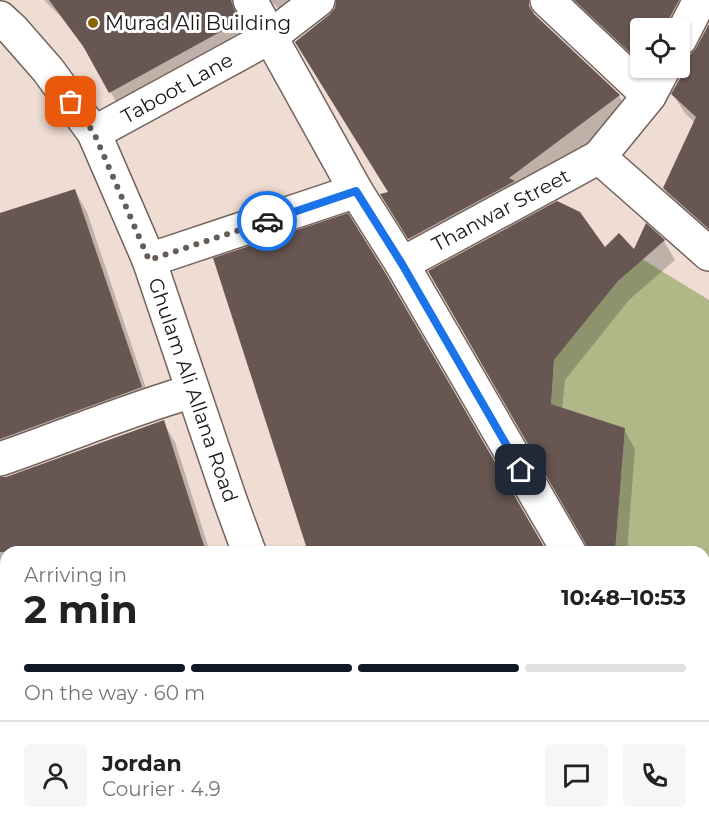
<!DOCTYPE html>
<meta charset="utf-8">
<style>
:root{--surface:#fff;--page:#f6f6f6;--text:#222;--muted:#767676;--line:#e0e0e0;--accent:#111827}
body{margin:0;font-family:Montserrat,sans-serif;background:var(--page);color:var(--text);height:100vh;display:flex;flex-direction:column;font-size:22px;white-space:nowrap}
*{box-sizing:border-box;margin:0}
p{font-size:20px;color:var(--muted)}
.icon{flex:none;width:33px;height:33px;fill:none;stroke:currentColor;stroke-width:2;stroke-linecap:round;stroke-linejoin:round}
.map{position:relative;flex:1;overflow:hidden}
.drawer{position:absolute;left:0px;top:546px;width:710px;height:294px;display:flex;flex-direction:column;background:var(--surface);border-radius:18px 18px 0 0;box-shadow:0 2px 4px #0004}
.drawer>*{flex:none}
.buttons{position:absolute;left:630px;top:18px;display:grid;gap:12px}
.buttons a{display:grid;place-items:center;width:60px;height:60px;border-radius:6px;background:var(--surface);box-shadow:0 2px 4px #0004;font-size:30px}
.pin{position:absolute;display:grid;place-items:center;width:51px;height:51px;color:#fff;margin:-26px;border-radius:12px;box-shadow:0 3px 9px #0006}
.courier{position:absolute;display:grid;place-items:center;width:60px;height:60px;margin:-30px;border:4px solid #1a73e8;border-radius:50%;background:#fff;color:#222;box-shadow:0 2px 8px #0007}
.overview em{font-style:normal;font-weight:700}
.overview div{display:flex;flex-direction:column-reverse}
.overview{display:flex;align-items:center;justify-content:space-between;height:102px;padding:0 24px}
h1{font-size:39px;font-weight:700;line-height:45px}
.bar{display:grid;grid-template-columns:repeat(4,1fr);gap:9px 6px;align-content:center;height:72px;padding:0 24px}
.bar i{height:8px;border-radius:4px;background:var(--line)}
.bar .active{background:var(--accent)}
.bar p{grid-column:span 4}
.line{display:flex;align-items:center;gap:15px;padding:0 24px;border-top:2px solid var(--line)}
.line div{flex:1}
.round{display:grid;place-items:center;flex:none;width:63px;height:63px;border-radius:6px;background:var(--page)}
.map>svg:first-child{display:block}
.green{fill:#b1b888}
.shadow{fill:#0003}
.building{fill:#675651}
.lines{fill:none;stroke-linecap:round;stroke-linejoin:round}
.service-casing{stroke:#73635b;stroke-width:27}
.minor-casing{stroke:#73635b;stroke-width:36}
.primary-casing{stroke:#73635b;stroke-width:36}
.service{stroke:#fff;stroke-width:24}
.minor{stroke:#fff;stroke-width:33}
.primary{stroke:#fff;stroke-width:33}
.done{stroke:#665c57;stroke-width:6;stroke-dasharray:0 10.8}
.route{stroke:#1a73e8;stroke-width:8}
.poi-dot{fill:#8b6404;stroke:#fff;stroke-width:2}
.labels{text-anchor:middle;stroke-width:6;stroke-linejoin:round;paint-order:stroke}
.poi-label{font-size:20px;fill:#1d1714;stroke:#fff;text-anchor:start}
.street-label{font-size:20px;fill:#1d1714;stroke:#fff}
</style>
<div class="map">
<svg width="709" height="840" viewBox="0 0 709 840">
<rect width="100%" height="100%" fill="#efdcd3"/>
<path class="green" d="M642,259L709,300V610L704,611V552H615L625,428L551,404L554,360L618,281Z"/>
<g class="shadow">
<path d="M44,0H251L243,7L240,17L242,27L248,38L120,109L93,60L62,18Z"/>
<path d="M269,0H320L287,24L277,7Z"/>
<path d="M337,0H523L533,15L619,96L629,112L520,193L419,255L392,211L390,193L331,16L336,8Z"/>
<path d="M569,0H708L680,28H640V68H674L655,83Z"/>
<path d="M709,27V237L675,207L664,188L695,123L684,112L673,94L682,77L690,56L698,48Z"/>
<path d="M75,191L87,212L153,409L0,466V214Z"/>
<path d="M664,241L675,260L629,300L565,380L562,410L624,429L635,449L627,552H589L587,542L430,272L605,249L634,252Z"/>
<path d="M163,422L175,442L210,552H6V834H281L283,840H0V479L7,478Z"/>
<path d="M704,636H709V840H420L417,834H704Z"/>
</g>
<g class="building">
<path d="M49,0H231L234,9L240,21L109,93L83,46Z"/>
<path d="M336,0H529V6L534,14L620,95L509,178L515,181L408,239L380,194L388,192L295,42L329,15L335,8Z"/>
<path d="M574,0H679L664,28H640V62Z"/>
<path d="M709,24V229L663,188L696,117L671,94L681,77L683,68L680,57L690,55L696,48Z"/>
<path d="M75,189L142,387L0,439V213Z"/>
<path d="M557,201L580,212L605,247L619,233L634,249L646,223L665,240L618,281L554,360L551,404L625,428L615,552H588L585,543L428,271Z"/>
<path d="M348,213L386,274L547,552H308L213,258Z"/>
<path d="M164,420L206,552H0V477H6Z"/>
</g>
<g class="lines">
<defs>
<path id="service" d="M673,840L674,834"/>
<g id="minor">
<path d="M250,0L356,191L402,264L569,552"/>
<path d="M547,0L649,96L599,157L709,254"/>
<path d="M680,39L700,0"/>
<path d="M649,96L664,68"/>
<path d="M94,133L270,37L318,0"/>
<path d="M149,260L356,191"/>
<path d="M402,264L599,157"/>
<path d="M0,459C64,437 127,410 193,391"/>
<path d="M704,614L709,615"/>
</g>
<g id="primary">
<path d="M0,18L13,30L48,70L94,133L149,260L230,500L249,552"/>
<path d="M355,834L357,840"/>
</g>
</defs>
<use href="#service" class="service-casing"/>
<use href="#minor" class="minor-casing"/>
<use href="#primary" class="primary-casing"/>
<use href="#service" class="service"/>
<use href="#minor" class="minor"/>
<use href="#primary" class="primary"/>
</g>
<g class="lines">
<path class="done" d="M71,102L94,133L149,260L267,221"/>
<path class="route" d="M267,221L356,191L402,264L521,470"/>
</g>
<circle class="poi-dot" cx="93" cy="23" r="6"/>
<g class="labels">
<g class="poi-label">
<text x="105" y="30">Murad Ali Building</text>
</g>
<g class="street-label">
<text transform="translate(177 88) rotate(-29)" y="7">Taboot Lane</text>
<text transform="translate(501 210) rotate(-28)" y="7">Thanwar Street</text>
<text transform="translate(193 390) rotate(71)" y="7">Ghulam Ali Allana Road</text>
</g>
</g>
</svg>
<div class="buttons">
<a><svg class="icon" aria-label="locate" viewBox="0 0 24 24"><circle cx="12" cy="12" r="6"/><path d="M12 2v4M12 18v4M2 12h4M18 12h4"/></svg></a>
</div>
<div class="pin" style="left:71px;top:102px;background:#ea580c"><svg class="icon" aria-label="bag" viewBox="0 0 24 24"><path d="M5 8h14l-1 12H6zM9 8a3 3 0 0 1 6 0"/></svg></div>
<div class="pin" style="left:521px;top:470px;background:#1f2937"><svg class="icon" aria-label="home" viewBox="0 0 24 24"><path d="M3 11l9-7 9 7M6 9v11h12V9"/></svg></div>
<div class="courier" style="left:267px;top:221px"><svg class="icon" aria-label="car" viewBox="0 0 24 24"><path d="M5 17H2v-5l4-1 3-4h7l3 4 3 1v5h-3M9 17h6M6 11h13"/><circle cx="7" cy="17" r="2"/><circle cx="17" cy="17" r="2"/></svg></div>
<section class="drawer">
<div class="overview"><div><h1>2 min</h1><p>Arriving in</p></div><em>10:48–10:53</em></div>
<div class="bar"><i class="active"></i><i class="active"></i><i class="active"></i><i></i><p>On the way · 60 m</p></div>
<div class="line" style="height:108px"><a class="round"><svg class="icon" aria-label="person" viewBox="0 0 24 24"><circle cx="12" cy="8" r="4"/><path d="M4 21q1-7 8-7t8 7"/></svg></a><div><b>Jordan</b><p>Courier · 4.9</p></div><a class="round"><svg class="icon" aria-label="chat" viewBox="0 0 24 24"><path d="M4 5h16v11H9l-5 4z"/></svg></a><a class="round"><svg class="icon" aria-label="phone" viewBox="0 0 24 24"><path d="M5 4h4l2 5-3 2q2 4 5 5l2-3 5 2v4C11 20 4 13 5 4z"/></svg></a></div>
</section>
</div>
